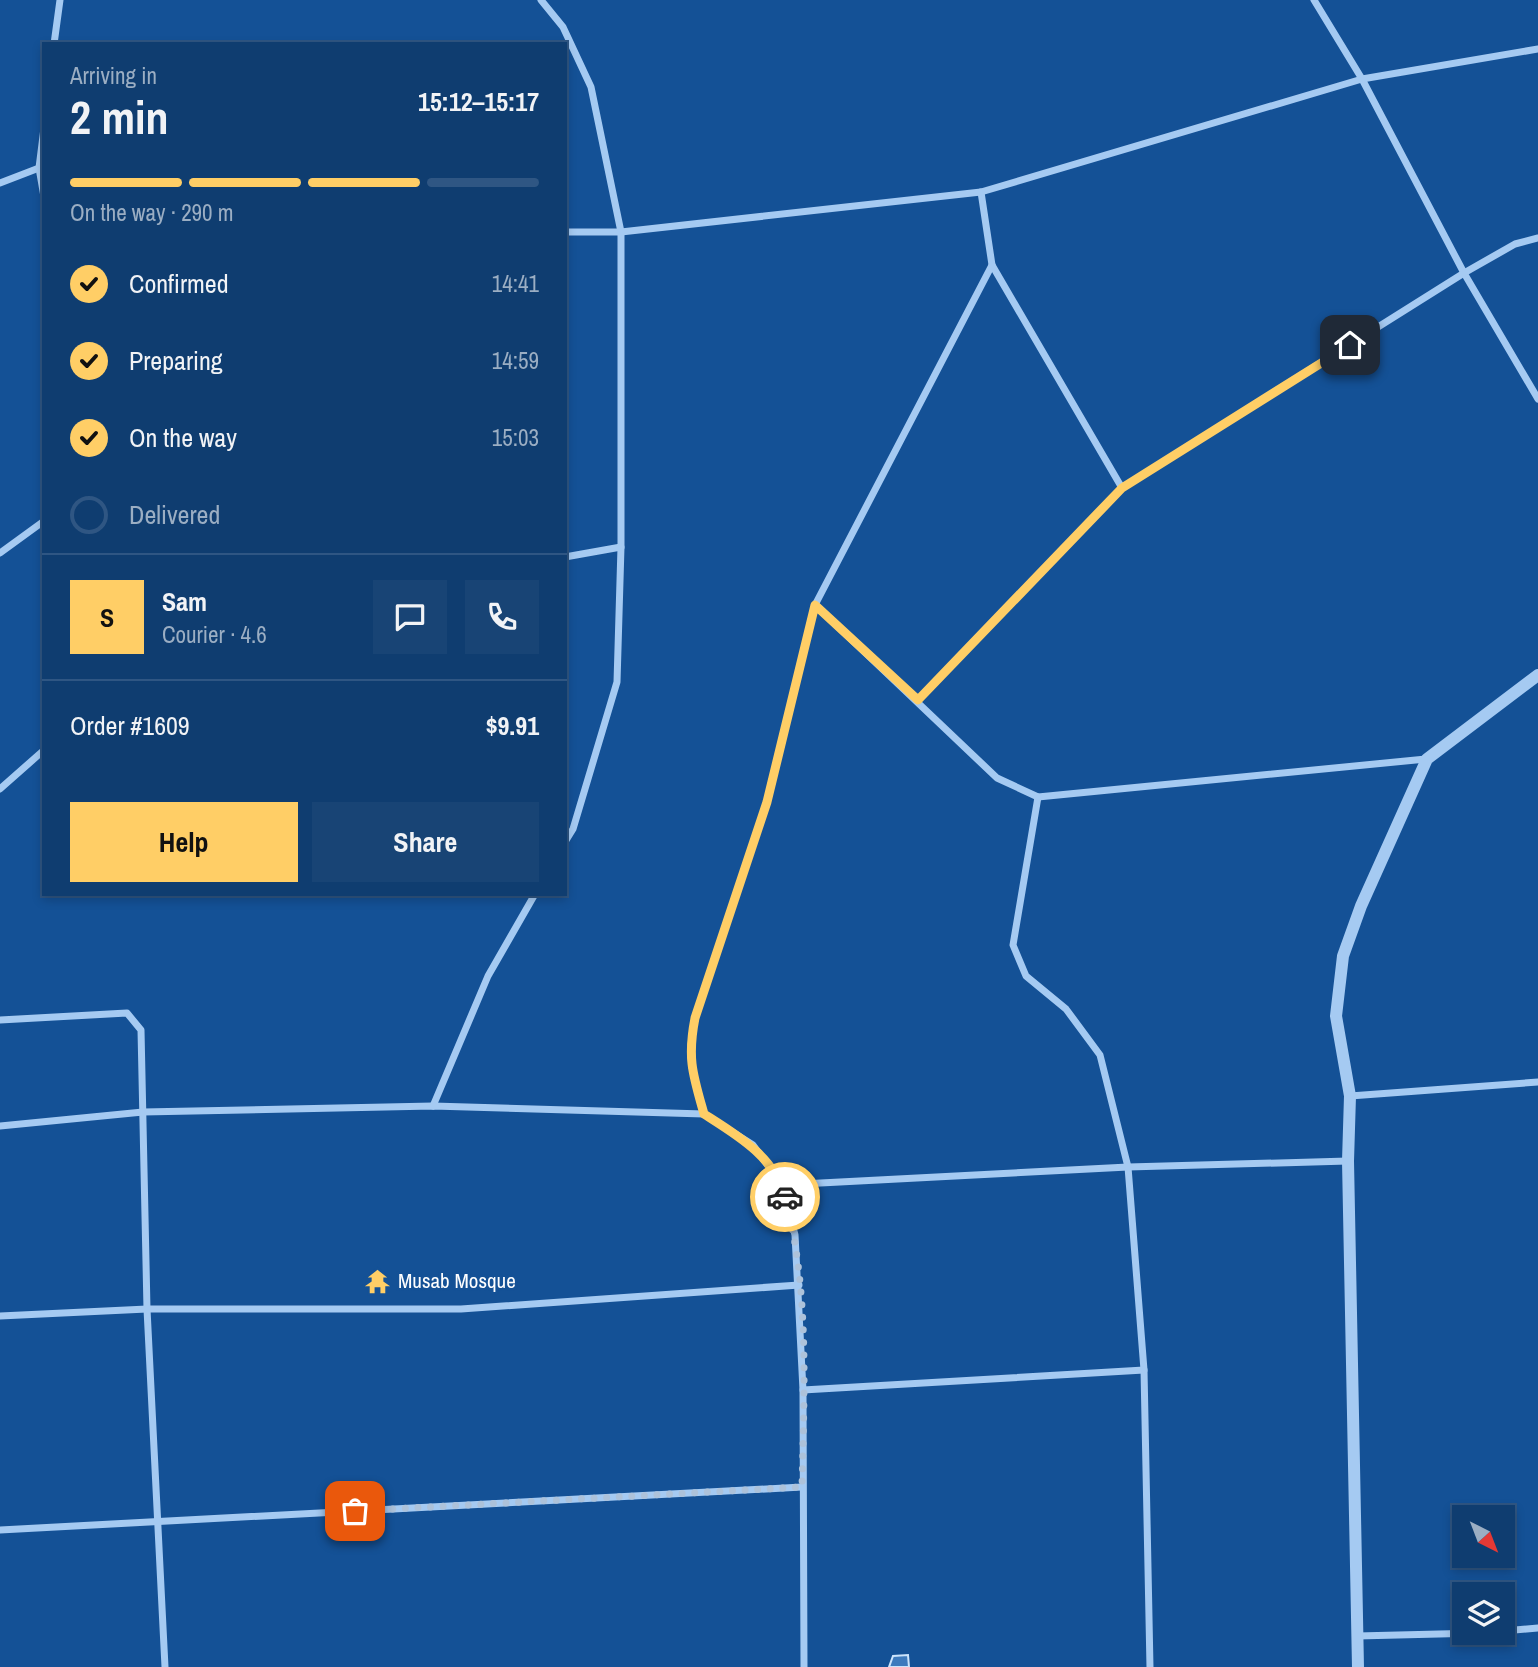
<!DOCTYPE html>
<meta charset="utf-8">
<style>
:root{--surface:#0f3d70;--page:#184475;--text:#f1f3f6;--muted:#9baec3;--line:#2f5683;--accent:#ffce66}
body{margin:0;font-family:"Archivo Narrow",sans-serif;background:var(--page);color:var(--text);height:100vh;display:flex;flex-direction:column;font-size:26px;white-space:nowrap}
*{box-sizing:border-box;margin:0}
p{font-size:23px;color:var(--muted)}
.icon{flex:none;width:38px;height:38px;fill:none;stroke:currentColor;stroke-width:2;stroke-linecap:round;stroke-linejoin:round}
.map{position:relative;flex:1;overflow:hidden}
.details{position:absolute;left:42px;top:42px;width:525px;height:854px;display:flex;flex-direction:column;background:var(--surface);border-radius:0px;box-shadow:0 4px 10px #0003,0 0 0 2px var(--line)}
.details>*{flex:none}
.needle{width:46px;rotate:138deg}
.controls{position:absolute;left:1452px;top:1505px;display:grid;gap:14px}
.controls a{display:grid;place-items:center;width:63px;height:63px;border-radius:0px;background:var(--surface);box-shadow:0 4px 10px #0003,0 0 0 2px var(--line);font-size:35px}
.pin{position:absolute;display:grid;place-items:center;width:60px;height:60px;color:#fff;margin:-30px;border-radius:14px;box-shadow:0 4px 10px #0006}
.courier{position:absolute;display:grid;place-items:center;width:70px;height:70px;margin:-35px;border:5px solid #ffce66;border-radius:50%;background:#fff;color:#222;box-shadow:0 2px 9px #0007}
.head em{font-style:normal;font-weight:700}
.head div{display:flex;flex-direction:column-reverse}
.head{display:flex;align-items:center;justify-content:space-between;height:119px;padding:0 28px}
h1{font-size:46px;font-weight:700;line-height:52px}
.bar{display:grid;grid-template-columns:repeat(4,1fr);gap:10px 7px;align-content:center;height:84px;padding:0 28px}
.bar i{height:9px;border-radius:5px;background:var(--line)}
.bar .active{background:var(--accent)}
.bar p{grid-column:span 4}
.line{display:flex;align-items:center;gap:18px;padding:0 28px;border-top:2px solid var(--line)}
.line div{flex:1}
.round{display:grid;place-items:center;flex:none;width:74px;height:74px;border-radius:0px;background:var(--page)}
ol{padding:0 28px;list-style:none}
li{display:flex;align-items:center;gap:21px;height:77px}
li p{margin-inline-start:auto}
li .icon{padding:7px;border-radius:50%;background:var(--accent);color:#111;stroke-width:4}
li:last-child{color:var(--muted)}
li i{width:38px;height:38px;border:4px solid var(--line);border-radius:50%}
.button{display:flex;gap:14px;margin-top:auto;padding:14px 28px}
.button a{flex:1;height:80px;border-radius:0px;background:var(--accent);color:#111;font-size:28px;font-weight:700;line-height:80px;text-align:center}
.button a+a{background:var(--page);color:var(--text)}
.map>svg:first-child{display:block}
.building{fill:#3d7abd;stroke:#cce4fc;stroke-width:2}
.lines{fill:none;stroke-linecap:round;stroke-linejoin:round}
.minor{stroke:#a5caf2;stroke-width:7}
.tertiary{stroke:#a5caf2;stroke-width:12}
.done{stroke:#adc2da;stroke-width:7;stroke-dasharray:0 12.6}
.route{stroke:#ffce66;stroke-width:9}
.labels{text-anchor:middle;stroke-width:6;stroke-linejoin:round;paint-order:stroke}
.poi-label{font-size:21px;fill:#fff;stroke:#145196;text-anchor:start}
</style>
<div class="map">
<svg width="1538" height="1667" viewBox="0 0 1538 1667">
<rect width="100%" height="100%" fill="#145196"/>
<path class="building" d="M908,1655L909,1667H889L893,1656Z"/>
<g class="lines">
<g class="minor">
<path d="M541,0L563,27L591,87L621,232V547L617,682L573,829L565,842"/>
<path d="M1314,0L1362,79L1464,273L1538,399"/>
<path d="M54,44L60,0"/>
<path d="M44,128L39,168L44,197"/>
<path d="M0,183L39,168"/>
<path d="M981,192L992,265L1122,488"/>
<path d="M565,232H621L981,192L1362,79L1538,49"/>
<path d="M0,553L44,521"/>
<path d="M565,557L621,547"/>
<path d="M815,605L997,778L1038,797L1426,759"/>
<path d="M918,700L1122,488L1464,273L1515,244L1538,238"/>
<path d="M0,789L44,750"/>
<path d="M1038,797L1013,945L1026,976L1066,1009L1100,1055L1128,1167L1144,1370L1150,1667"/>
<path d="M0,1020L127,1013L141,1030L147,1309L165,1667"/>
<path d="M1350,1096L1538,1082"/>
<path d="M433,1106L488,976L535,894"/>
<path d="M704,1114C693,1075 686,1059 695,1018L767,802L815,605L992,265"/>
<path d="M0,1126L143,1112L433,1106L704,1114L753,1145L782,1185L795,1235L803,1390L804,1667"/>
<path d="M782,1185L1128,1167L1348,1161"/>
<path d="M0,1316L147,1309H461L799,1285"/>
<path d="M803,1390L1144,1370"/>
<path d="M0,1530L802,1487"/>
<path d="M1503,1631L1538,1628"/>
<path d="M1357,1636L1480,1633"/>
</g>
<path class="tertiary" d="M1358,1667L1348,1161L1350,1096L1336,1016L1343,956L1361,906L1427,759L1538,675"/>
</g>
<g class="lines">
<path class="done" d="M355,1511L802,1487C804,1392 810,1290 785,1197"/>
<path class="route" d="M785,1197C775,1157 737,1135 704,1114C693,1075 687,1059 695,1018L767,802L815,605L918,700L1122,488L1350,345"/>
</g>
<defs>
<symbol id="temple-bare" viewBox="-9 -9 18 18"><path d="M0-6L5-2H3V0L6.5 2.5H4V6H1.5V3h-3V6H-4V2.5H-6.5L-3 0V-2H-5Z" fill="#ffce66" stroke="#145196" stroke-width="2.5" paint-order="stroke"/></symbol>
</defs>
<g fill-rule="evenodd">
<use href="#temple-bare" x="360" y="1264" width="35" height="35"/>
</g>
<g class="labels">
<g class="poi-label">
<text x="398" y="1288">Musab Mosque</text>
</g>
</g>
</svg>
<div class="controls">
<a><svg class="needle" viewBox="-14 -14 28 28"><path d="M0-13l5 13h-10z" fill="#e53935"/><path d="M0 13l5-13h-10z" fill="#9baec3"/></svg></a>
<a><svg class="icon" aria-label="layers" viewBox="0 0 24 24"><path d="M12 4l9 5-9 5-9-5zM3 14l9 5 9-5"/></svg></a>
</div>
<div class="pin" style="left:355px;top:1511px;background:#ea580c"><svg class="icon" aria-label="bag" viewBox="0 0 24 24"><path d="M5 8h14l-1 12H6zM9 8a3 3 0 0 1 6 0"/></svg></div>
<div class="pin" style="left:1350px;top:345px;background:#1f2937"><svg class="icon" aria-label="home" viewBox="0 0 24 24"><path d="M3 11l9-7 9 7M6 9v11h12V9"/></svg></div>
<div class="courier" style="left:785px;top:1197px"><svg class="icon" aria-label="car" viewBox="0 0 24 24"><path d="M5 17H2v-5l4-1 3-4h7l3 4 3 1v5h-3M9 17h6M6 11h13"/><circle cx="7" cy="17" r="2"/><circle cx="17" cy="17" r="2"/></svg></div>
<section class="details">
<div class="head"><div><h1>2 min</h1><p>Arriving in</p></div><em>15:12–15:17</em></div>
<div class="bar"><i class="active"></i><i class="active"></i><i class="active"></i><i></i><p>On the way · 290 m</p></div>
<ol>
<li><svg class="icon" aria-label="check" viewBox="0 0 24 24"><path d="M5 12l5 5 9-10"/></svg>Confirmed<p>14:41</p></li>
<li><svg class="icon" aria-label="check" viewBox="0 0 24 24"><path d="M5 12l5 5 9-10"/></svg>Preparing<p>14:59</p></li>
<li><svg class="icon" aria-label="check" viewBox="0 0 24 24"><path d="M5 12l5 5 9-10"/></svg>On the way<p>15:03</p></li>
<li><i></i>Delivered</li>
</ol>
<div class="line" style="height:126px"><b class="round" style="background:var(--accent);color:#111">S</b><div><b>Sam</b><p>Courier · 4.6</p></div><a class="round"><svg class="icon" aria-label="chat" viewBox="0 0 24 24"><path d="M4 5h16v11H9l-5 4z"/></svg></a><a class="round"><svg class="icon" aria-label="phone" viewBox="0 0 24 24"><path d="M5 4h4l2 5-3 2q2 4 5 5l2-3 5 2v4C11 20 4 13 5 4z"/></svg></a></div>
<div class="line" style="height:91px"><div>Order #1609</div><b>$9.91</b></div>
<div class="button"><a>Help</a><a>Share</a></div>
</section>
</div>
